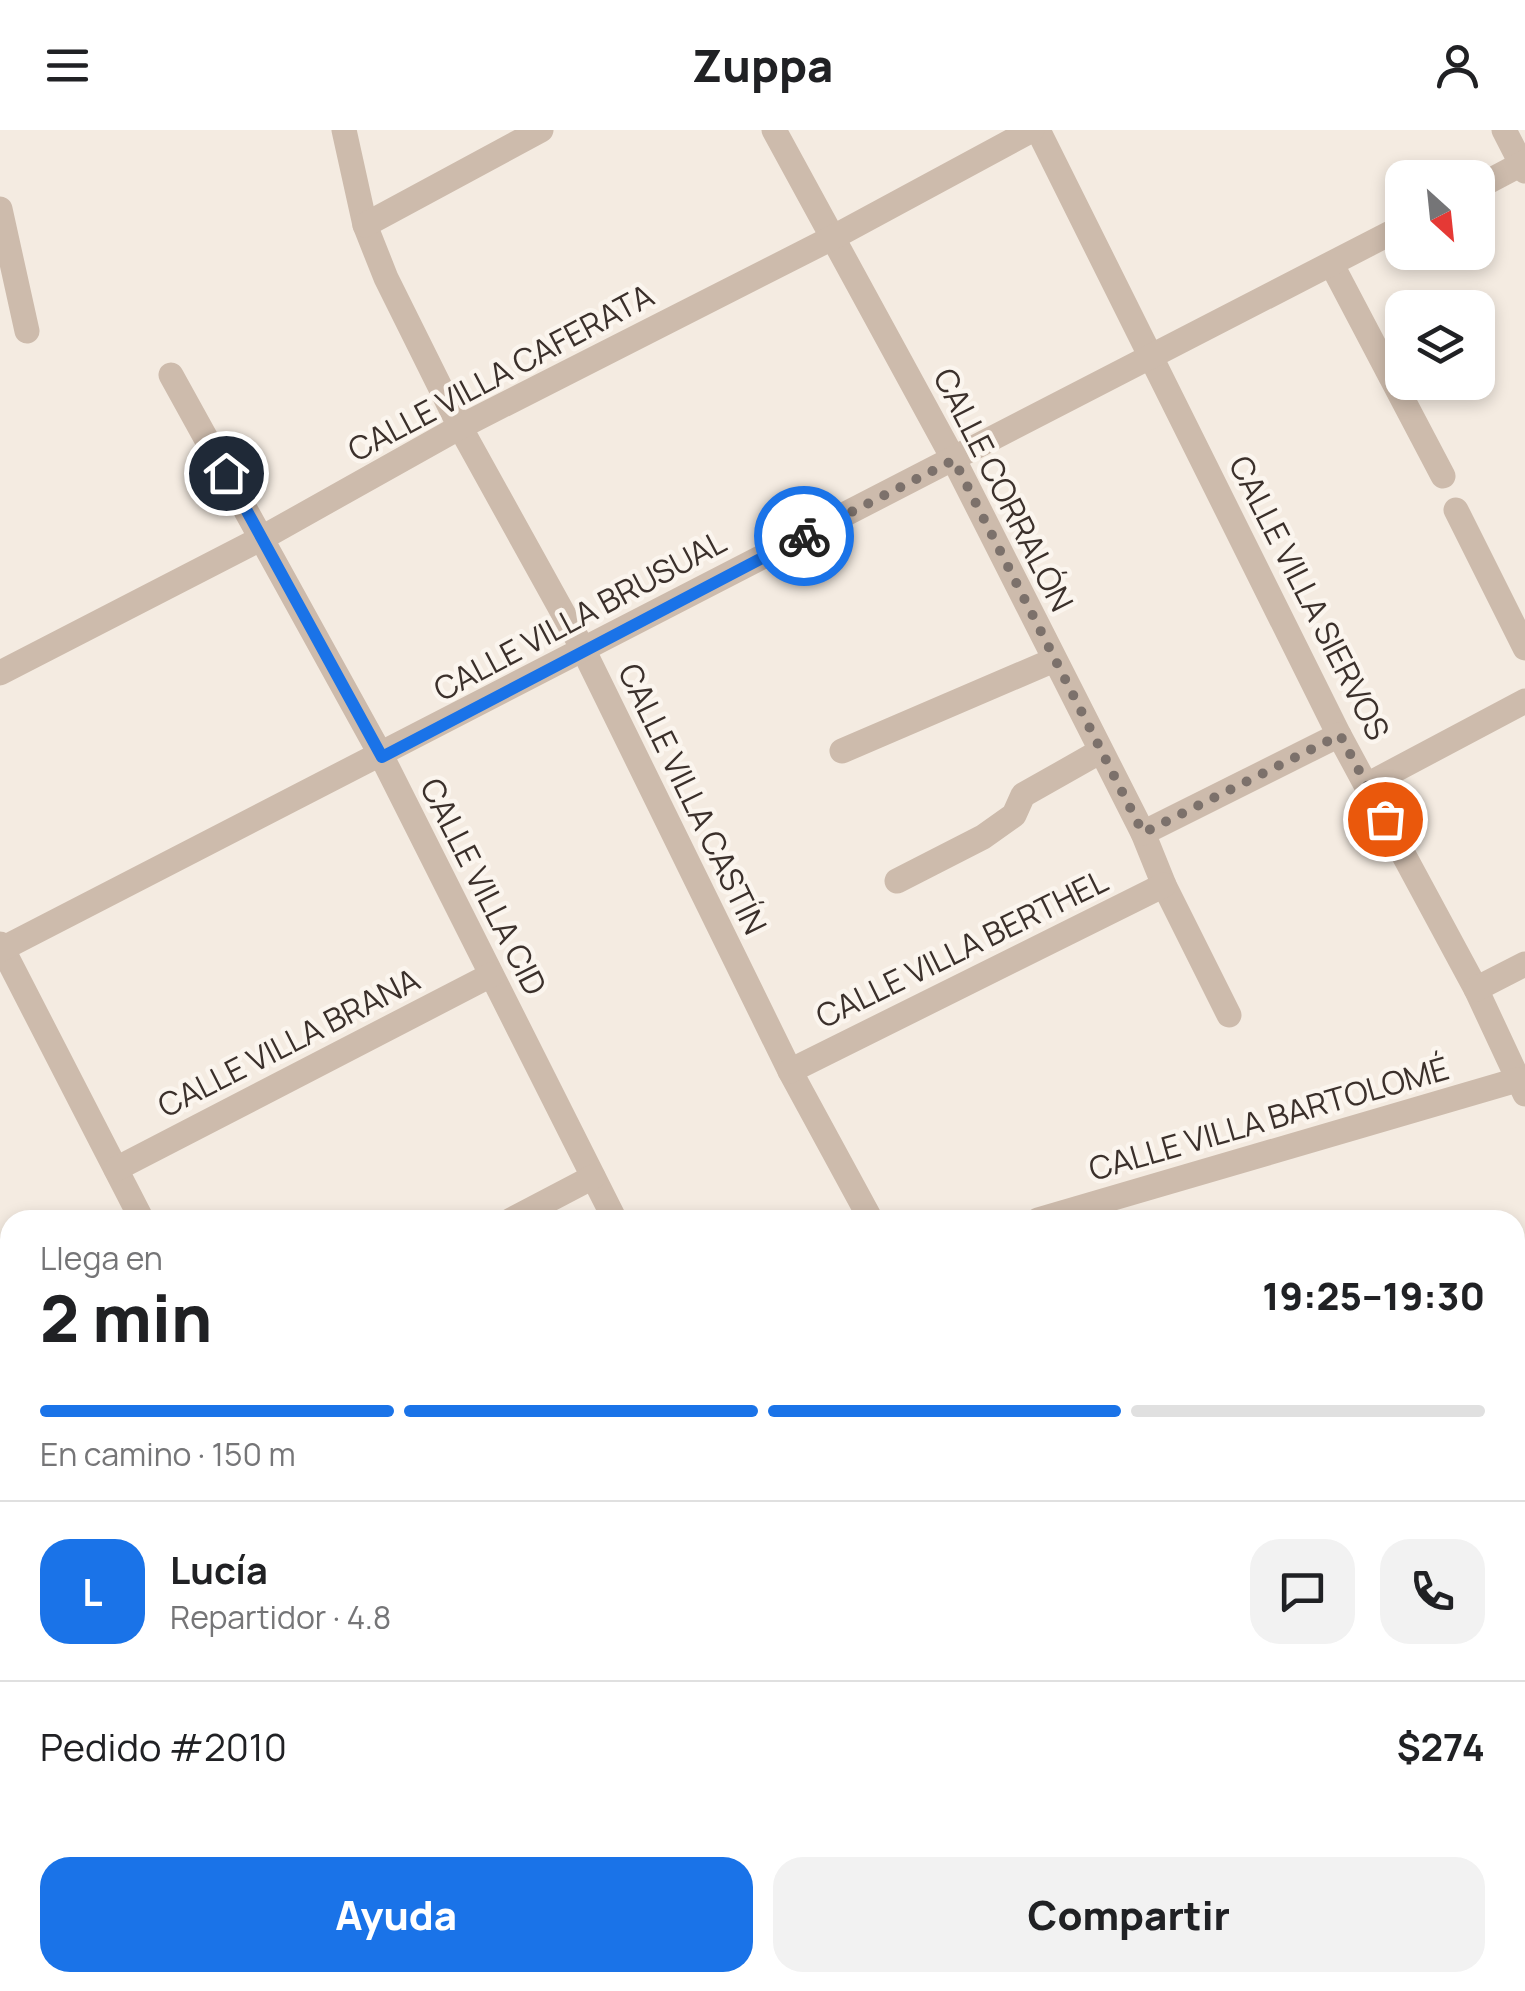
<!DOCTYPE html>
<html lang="es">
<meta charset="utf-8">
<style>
:root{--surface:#fff;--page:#f2f2f2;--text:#202124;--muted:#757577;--line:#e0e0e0;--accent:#1a73e8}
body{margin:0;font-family:Manrope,sans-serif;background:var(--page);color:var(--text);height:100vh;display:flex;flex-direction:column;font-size:38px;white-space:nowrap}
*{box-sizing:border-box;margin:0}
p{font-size:32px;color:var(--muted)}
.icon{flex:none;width:55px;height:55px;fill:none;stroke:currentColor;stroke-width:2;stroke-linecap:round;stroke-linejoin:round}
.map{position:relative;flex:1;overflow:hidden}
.panel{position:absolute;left:0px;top:1080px;width:1525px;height:782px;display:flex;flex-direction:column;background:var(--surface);border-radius:30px 30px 0 0;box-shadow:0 5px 15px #0003}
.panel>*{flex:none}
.needle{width:65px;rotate:153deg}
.fabs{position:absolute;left:1385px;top:30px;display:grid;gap:20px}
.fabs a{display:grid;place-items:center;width:110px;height:110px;border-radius:20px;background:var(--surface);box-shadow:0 5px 15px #0003;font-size:50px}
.pin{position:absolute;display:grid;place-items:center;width:85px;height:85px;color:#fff;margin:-42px;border:5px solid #fff;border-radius:50%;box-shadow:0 2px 10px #0007}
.courier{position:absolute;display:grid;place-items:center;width:100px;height:100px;margin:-50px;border:8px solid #1a73e8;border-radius:50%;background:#fff;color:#222;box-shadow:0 2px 12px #0007}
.overview em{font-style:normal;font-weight:800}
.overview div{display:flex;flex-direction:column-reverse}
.overview{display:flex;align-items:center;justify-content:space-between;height:170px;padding:0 40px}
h1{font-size:65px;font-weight:800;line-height:75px}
.bar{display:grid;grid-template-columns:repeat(4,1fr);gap:15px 10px;align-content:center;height:120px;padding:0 40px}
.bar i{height:12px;border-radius:8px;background:var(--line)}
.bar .on{background:var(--accent)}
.bar p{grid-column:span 4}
.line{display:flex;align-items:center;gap:25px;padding:0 40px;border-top:2px solid var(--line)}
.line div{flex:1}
.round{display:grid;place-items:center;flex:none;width:105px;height:105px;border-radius:30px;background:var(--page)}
.action{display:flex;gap:20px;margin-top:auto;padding:20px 40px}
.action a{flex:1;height:115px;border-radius:30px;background:var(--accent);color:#fff;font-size:40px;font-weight:800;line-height:115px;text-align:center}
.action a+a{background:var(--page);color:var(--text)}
header{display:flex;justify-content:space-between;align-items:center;height:130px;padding:0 40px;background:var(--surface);font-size:45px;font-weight:800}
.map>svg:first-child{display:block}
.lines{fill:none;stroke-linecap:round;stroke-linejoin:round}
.minor{stroke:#cdbbac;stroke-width:25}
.done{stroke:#7c716b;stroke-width:10;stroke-dasharray:0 18}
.route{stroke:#1a73e8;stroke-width:12}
.labels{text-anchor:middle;stroke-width:9;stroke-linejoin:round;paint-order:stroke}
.street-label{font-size:32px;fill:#3b302b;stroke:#fbf5ee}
</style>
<header><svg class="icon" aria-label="menu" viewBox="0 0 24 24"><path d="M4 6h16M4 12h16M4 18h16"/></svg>Zuppa<svg class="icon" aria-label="person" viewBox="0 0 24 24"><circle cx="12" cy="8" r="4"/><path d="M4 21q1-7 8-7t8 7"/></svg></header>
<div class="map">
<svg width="1525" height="1861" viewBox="0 0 1525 1861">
<rect width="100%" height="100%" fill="#f4ebe1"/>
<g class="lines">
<g class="minor">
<path d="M344,0L365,95L386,148L460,297L583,519L790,941L871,1090"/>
<path d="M774,0L954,330L1143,703L1164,755L1229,885"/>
<path d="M1038,0L1339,605L1476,859L1525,964"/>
<path d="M1504,0L1525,41"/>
<path d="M1478,57L1525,32"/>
<path d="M0,79L27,201"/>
<path d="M365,95L541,0"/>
<path d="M1332,135L1443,346"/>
<path d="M171,245L382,627L615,1090"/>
<path d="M1456,380L1525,518"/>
<path d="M0,543L262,408L460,297L832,108L1032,0"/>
<path d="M842,621L1054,530"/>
<path d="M1367,655L1525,571"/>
<path d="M1143,703L1339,605"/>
<path d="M897,751L983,707L1014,685L1023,665L1099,622"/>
<path d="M0,814L142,1090"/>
<path d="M0,820L1402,97"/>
<path d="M1476,859L1525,834"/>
<path d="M790,941L1164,755"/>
<path d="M116,1039L491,845"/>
<path d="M511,1090L593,1047"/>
<path d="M1038,1090L1517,950"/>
<path d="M1515,1161L1525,1158"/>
<path d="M0,1314L10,1333"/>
<path d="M1515,1432L1525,1451"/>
<path d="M0,1634L10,1628"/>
<path d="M1515,1639L1525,1634"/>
<path d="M283,1852L288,1861"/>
<path d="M539,1852L543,1861"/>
<path d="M1010,1852L1014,1861"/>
<path d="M1266,1852L1271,1861"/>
<path d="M95,1861L112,1852"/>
<path d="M635,1861L651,1852"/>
</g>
</g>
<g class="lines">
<path class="done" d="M804,406L954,330L1143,703L1340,605L1385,689"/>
<path class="route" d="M226,343L382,627L804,406"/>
</g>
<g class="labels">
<g class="street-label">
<text transform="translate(501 243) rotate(-28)" y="11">CALLE VILLA CAFERATA</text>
<text transform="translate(1003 360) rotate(63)" y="11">CALLE CORRALÓN</text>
<text transform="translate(1309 468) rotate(63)" y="11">CALLE VILLA SIERVOS</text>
<text transform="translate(580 486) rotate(-28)" y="11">CALLE VILLA BRUSUAL</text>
<text transform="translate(692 669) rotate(64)" y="11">CALLE VILLA CASTÍN</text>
<text transform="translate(483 757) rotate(63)" y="11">CALLE VILLA CID</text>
<text transform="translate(962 819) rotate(-26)" y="11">CALLE VILLA BERTHEL</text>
<text transform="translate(289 913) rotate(-27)" y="11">CALLE VILLA BRANA</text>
<text transform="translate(1269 989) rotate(-16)" y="11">CALLE VILLA BARTOLOMÉ</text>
</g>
</g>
</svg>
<div class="fabs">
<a><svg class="needle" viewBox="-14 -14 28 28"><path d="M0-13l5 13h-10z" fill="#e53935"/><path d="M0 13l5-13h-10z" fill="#757577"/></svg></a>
<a><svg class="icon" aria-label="layers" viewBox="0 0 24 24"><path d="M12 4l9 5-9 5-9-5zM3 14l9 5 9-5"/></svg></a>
</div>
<div class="pin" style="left:1385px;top:689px;background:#ea580c"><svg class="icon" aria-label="bag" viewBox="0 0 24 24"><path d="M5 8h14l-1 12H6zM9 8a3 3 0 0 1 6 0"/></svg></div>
<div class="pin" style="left:226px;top:343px;background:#1f2937"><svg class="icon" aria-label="home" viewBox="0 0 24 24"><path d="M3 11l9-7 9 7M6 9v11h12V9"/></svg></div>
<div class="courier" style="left:804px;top:406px"><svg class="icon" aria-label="bike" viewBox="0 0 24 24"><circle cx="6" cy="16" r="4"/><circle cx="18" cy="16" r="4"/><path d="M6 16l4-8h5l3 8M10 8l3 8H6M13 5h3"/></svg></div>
<section class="panel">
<div class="overview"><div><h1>2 min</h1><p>Llega en</p></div><em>19:25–19:30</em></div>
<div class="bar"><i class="on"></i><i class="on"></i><i class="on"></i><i></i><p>En camino · 150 m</p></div>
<div class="line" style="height:180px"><b class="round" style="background:var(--accent);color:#fff">L</b><div><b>Lucía</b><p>Repartidor · 4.8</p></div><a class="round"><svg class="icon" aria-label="chat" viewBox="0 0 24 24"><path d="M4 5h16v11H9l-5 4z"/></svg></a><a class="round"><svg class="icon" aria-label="phone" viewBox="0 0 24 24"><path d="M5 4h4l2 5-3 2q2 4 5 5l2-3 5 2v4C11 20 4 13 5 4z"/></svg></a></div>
<div class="line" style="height:130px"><div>Pedido #2010</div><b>$274</b></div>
<div class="action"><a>Ayuda</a><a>Compartir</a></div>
</section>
</div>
